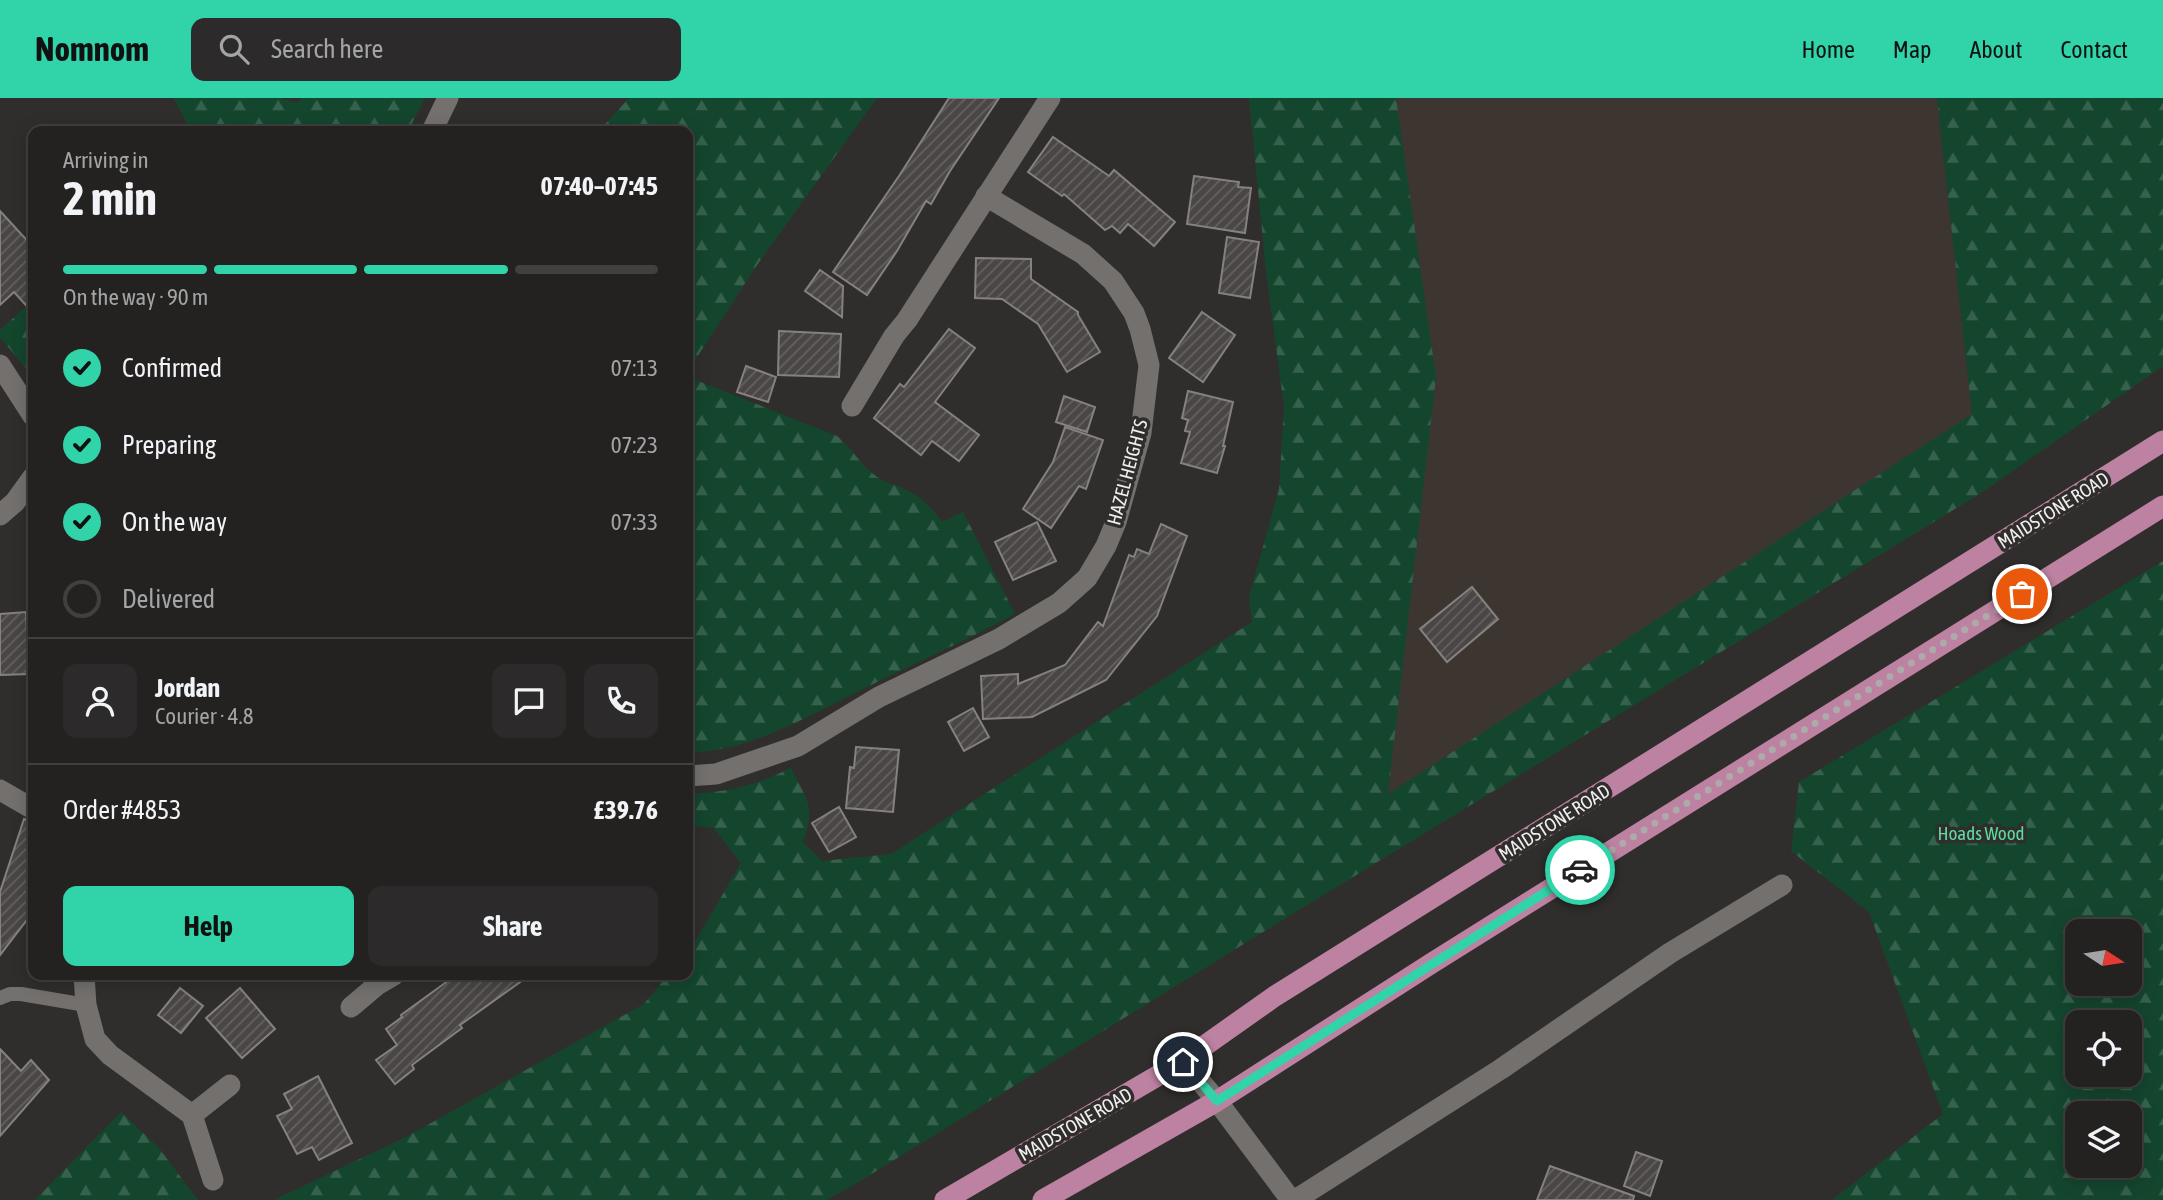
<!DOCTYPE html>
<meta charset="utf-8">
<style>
:root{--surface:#242221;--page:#2c2a2a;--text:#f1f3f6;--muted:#a3a4a5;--line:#413f3f;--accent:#31d4a9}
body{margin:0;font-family:"Asap Condensed",sans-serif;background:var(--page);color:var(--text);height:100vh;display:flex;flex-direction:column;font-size:26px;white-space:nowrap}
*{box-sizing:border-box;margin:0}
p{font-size:23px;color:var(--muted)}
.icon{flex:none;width:38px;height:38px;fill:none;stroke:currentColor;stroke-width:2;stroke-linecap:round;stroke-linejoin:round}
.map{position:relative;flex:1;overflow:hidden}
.details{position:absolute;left:28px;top:28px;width:665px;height:854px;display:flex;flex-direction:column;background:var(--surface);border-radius:14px;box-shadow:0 4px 18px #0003,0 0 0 2px var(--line)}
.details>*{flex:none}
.needle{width:46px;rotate:102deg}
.tools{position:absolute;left:2065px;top:821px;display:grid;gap:14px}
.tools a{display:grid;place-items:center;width:77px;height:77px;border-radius:14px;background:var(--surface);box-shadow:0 4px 18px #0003,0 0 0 2px var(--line);font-size:35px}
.pin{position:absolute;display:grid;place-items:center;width:60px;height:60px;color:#fff;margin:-30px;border:4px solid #fff;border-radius:50%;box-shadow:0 2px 7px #0007}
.courier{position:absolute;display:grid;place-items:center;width:70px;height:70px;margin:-35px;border:5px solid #31d4a9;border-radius:50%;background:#fff;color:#222;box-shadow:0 2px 9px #0007}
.summary em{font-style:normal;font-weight:700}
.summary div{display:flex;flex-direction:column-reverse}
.summary{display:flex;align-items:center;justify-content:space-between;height:119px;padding:0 35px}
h1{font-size:46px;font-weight:700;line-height:52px}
.bar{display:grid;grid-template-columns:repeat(4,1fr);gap:10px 7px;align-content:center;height:84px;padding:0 35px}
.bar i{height:9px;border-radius:5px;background:var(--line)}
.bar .selected{background:var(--accent)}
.bar p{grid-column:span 4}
.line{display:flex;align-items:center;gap:18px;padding:0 35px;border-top:2px solid var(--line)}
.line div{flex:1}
.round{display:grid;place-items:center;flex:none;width:74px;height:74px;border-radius:14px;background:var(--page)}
ol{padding:0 35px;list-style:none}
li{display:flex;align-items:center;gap:21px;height:77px}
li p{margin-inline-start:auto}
li .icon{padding:7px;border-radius:50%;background:var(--accent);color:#111;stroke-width:4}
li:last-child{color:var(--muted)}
li i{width:38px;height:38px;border:4px solid var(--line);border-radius:50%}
.button{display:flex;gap:14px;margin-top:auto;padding:14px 35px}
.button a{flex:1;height:80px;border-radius:14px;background:var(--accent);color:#111;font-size:28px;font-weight:700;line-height:80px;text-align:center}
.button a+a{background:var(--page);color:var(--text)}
header{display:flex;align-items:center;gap:42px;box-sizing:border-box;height:98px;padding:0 35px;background:var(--accent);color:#111}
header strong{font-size:33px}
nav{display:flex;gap:38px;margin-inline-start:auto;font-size:24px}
.search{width:490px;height:63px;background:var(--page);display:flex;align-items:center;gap:18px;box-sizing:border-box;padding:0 24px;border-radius:14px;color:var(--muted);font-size:26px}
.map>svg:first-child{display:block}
.built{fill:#3d3630}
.forest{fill:url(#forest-firs);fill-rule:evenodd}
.building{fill:url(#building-hatch);stroke:#84817f;stroke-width:2}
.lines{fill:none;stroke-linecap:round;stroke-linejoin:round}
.lane{stroke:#73706e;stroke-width:14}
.street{stroke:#73706e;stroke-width:21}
.primary{stroke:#bd82a1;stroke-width:21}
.done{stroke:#adabaa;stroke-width:7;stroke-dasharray:0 12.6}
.route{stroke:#31d4a9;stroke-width:9}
.labels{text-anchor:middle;stroke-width:7;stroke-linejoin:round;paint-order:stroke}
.street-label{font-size:19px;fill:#f0efee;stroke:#302e2c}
.park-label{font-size:19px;fill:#5ddb9c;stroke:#302e2c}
</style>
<header>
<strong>Nomnom</strong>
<div class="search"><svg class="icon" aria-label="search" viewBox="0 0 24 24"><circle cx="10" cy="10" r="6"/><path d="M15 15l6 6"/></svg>Search here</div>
<nav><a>Home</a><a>Map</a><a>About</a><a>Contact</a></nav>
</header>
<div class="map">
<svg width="2163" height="1102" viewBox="0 0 2163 1102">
<defs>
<pattern id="forest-firs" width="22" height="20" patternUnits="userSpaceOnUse" patternTransform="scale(1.75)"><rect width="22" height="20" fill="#14462e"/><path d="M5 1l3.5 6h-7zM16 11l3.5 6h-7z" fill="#36614d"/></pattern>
<pattern id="building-hatch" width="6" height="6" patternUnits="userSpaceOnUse" patternTransform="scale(1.75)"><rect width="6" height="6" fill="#494645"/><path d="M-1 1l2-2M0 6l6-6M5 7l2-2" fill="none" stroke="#646160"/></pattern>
</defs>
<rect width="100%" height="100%" fill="#302e2c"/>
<path class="built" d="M1341,0H1937L1981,395L1351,780Z"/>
<g class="forest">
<path d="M175,0H280L297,5L303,0H425L408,33H179L188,27L174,1Z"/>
<path d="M629,0H877L757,167L688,273V33H599Z"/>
<path d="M1249,0H1396L1436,279L1388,696L1972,316L1937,0H2163V268L1981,395L1294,815L852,1088L826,1102H274L406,1039L644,906L668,877H688V853L696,842L741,765L714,730L688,727V696C729,694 754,688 791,670C807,702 816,708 803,744L822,763L891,756L1252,524L1249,499L1279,391L1284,309L1266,173Z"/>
<path d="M33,202V279L0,239V232Z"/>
<path d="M688,279L837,338C853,351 862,370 880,381C886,385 894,386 900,389C919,397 931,408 942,424L963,414L1015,516C963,544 909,568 857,594C806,619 749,653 692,654L688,647Z"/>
<path d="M2163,463V1102H1832L1943,1016L1869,814L1791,753L1799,684ZM2077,833H2130V886H2077ZM2077,924H2130V976H2077ZM2077,1015H2130V1068H2077Z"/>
<path d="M121,1014L158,1049L198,1102H35Z"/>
</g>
<g class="building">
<path d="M949,0H999L950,73L931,106L926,103L897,153L867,197L833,174L899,78Z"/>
<path d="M1053,39L1109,78L1114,72L1175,124L1154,148L1128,126L1120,135L1112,128L1105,132L1064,96L1062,98L1028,74Z"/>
<path d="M1194,78L1239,84L1238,89L1251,90L1245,135L1187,126Z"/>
<path d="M0,113L33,149V215L14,194L0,207Z"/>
<path d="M1227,139L1259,144L1250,200L1219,195Z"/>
<path d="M976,160L1031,161V181L1078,214V217L1100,254L1067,274L1038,226L1002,201L975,200Z"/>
<path d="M820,172L843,188L842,219L805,193Z"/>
<path d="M1202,214L1235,237L1203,284L1169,260Z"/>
<path d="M949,231L975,250L935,304L979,337L959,363L932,343L921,357L874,320L900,286L904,289Z"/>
<path d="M779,233L841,236L839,279L778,277Z"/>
<path d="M746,268L776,279L768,304L737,294Z"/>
<path d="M1188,293L1233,304L1223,348H1225L1217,375L1181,365L1190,334L1185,333L1188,322L1182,320Z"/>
<path d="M1064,298L1095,309L1087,334L1056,324Z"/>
<path d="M1065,329L1103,342L1086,391L1079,388L1051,430L1023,411L1053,364Z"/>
<path d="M1037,424L1056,463L1013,482L995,444Z"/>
<path d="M1161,426L1187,438L1157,518L1106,582L1032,619L983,621L981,578L1018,576V586L1065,567L1098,524L1103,528L1129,457L1134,459L1137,451L1149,456Z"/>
<path d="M1472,489L1498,521L1447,564L1420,531Z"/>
<path d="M26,514L29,576L0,577V516Z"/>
<path d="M973,610L989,639L964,653L948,624Z"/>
<path d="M856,649L899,652L893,714L846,710L850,669L854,670Z"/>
<path d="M839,709L856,739L829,754L812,725Z"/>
<path d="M24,721L33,724V814L0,857V794Z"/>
<path d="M456,877H530L460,927L462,930L412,967L414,971L395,986L376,962L397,947L386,931L402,919L401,917Z"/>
<path d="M180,890L203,908L181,935L158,917Z"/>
<path d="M240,890L275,931L242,960L206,920Z"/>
<path d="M0,951L21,973L31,962L49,982L0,1038Z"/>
<path d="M318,978L352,1045L319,1062L312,1049L297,1056L277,1018L292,1011L284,996Z"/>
<path d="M1636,1054L1662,1063L1650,1098L1624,1088Z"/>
<path d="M1550,1068L1634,1098L1633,1102H1537Z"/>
</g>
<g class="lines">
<path class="lane" d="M0,900L10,896H21L86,907"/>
<g class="street">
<path d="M432,33L448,0"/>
<path d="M0,267L33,318"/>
<path d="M852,308L894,238L907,222L1050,0"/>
<path d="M0,417L15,404L33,379"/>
<path d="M688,678L716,676L798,648L879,599L999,541L1059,505L1087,480L1106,448L1116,424L1141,335L1149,267L1140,231L1134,215L1113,183L1083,156L986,98"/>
<path d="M0,692L33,711"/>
<path d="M84,877L86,907L95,941L110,957L192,1017L213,1082"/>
<path d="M351,909L377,887L394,877"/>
<path d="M1183,963L1217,1003L1291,1102"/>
<path d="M192,1017L230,987"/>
<path d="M1295,1102L1501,971L1670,855L1782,787"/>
</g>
<g class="primary">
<path d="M945,1102L1183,963L1275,898L2163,343"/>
<path d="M1043,1102L1217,1003L1432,865L2163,408"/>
</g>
</g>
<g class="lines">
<path class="done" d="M1580,772L2022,496"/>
<path class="route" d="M1183,964L1217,1003L1580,772"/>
</g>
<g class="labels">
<g class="street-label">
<text transform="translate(1127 374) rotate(-75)" y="7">HAZEL HEIGHTS</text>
<text transform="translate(2053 412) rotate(-32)" y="7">MAIDSTONE ROAD</text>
<text transform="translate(1554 724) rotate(-32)" y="7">MAIDSTONE ROAD</text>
<text transform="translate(1075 1026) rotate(-30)" y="7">MAIDSTONE ROAD</text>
</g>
<g class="park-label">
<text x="1981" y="742">Hoads Wood</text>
</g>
</g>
</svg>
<div class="tools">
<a><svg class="needle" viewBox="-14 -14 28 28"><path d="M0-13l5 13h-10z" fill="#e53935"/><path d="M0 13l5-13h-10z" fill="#a3a4a5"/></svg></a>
<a><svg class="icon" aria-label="locate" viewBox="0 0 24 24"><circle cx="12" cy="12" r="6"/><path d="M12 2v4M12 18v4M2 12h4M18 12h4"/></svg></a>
<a><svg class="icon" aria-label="layers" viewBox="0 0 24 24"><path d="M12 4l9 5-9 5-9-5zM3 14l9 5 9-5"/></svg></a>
</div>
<div class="pin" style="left:2022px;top:496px;background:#ea580c"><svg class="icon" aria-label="bag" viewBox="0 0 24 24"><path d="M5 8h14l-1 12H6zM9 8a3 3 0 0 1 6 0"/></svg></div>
<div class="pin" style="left:1183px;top:964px;background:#1f2937"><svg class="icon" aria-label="home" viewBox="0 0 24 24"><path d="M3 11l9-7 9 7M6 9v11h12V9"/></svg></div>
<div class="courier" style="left:1580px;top:772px"><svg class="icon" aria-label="car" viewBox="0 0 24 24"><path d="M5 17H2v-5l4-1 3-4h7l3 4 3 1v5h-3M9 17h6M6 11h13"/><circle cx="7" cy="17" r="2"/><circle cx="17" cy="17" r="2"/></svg></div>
<section class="details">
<div class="summary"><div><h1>2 min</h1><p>Arriving in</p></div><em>07:40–07:45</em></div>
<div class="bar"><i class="selected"></i><i class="selected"></i><i class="selected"></i><i></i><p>On the way · 90 m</p></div>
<ol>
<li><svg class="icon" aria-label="check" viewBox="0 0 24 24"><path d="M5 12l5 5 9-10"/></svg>Confirmed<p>07:13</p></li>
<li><svg class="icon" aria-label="check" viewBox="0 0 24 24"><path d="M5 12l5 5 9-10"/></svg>Preparing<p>07:23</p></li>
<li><svg class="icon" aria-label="check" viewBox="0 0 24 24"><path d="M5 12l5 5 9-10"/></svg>On the way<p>07:33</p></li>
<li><i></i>Delivered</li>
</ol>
<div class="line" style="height:126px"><a class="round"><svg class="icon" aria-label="person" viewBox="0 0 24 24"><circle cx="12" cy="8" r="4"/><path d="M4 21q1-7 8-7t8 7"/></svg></a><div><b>Jordan</b><p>Courier · 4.8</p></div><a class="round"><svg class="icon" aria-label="chat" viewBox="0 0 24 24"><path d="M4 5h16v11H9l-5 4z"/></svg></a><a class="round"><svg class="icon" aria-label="phone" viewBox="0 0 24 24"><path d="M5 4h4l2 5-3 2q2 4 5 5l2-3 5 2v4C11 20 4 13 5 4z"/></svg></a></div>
<div class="line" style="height:91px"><div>Order #4853</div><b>£39.76</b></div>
<div class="button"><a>Help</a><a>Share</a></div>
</section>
</div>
